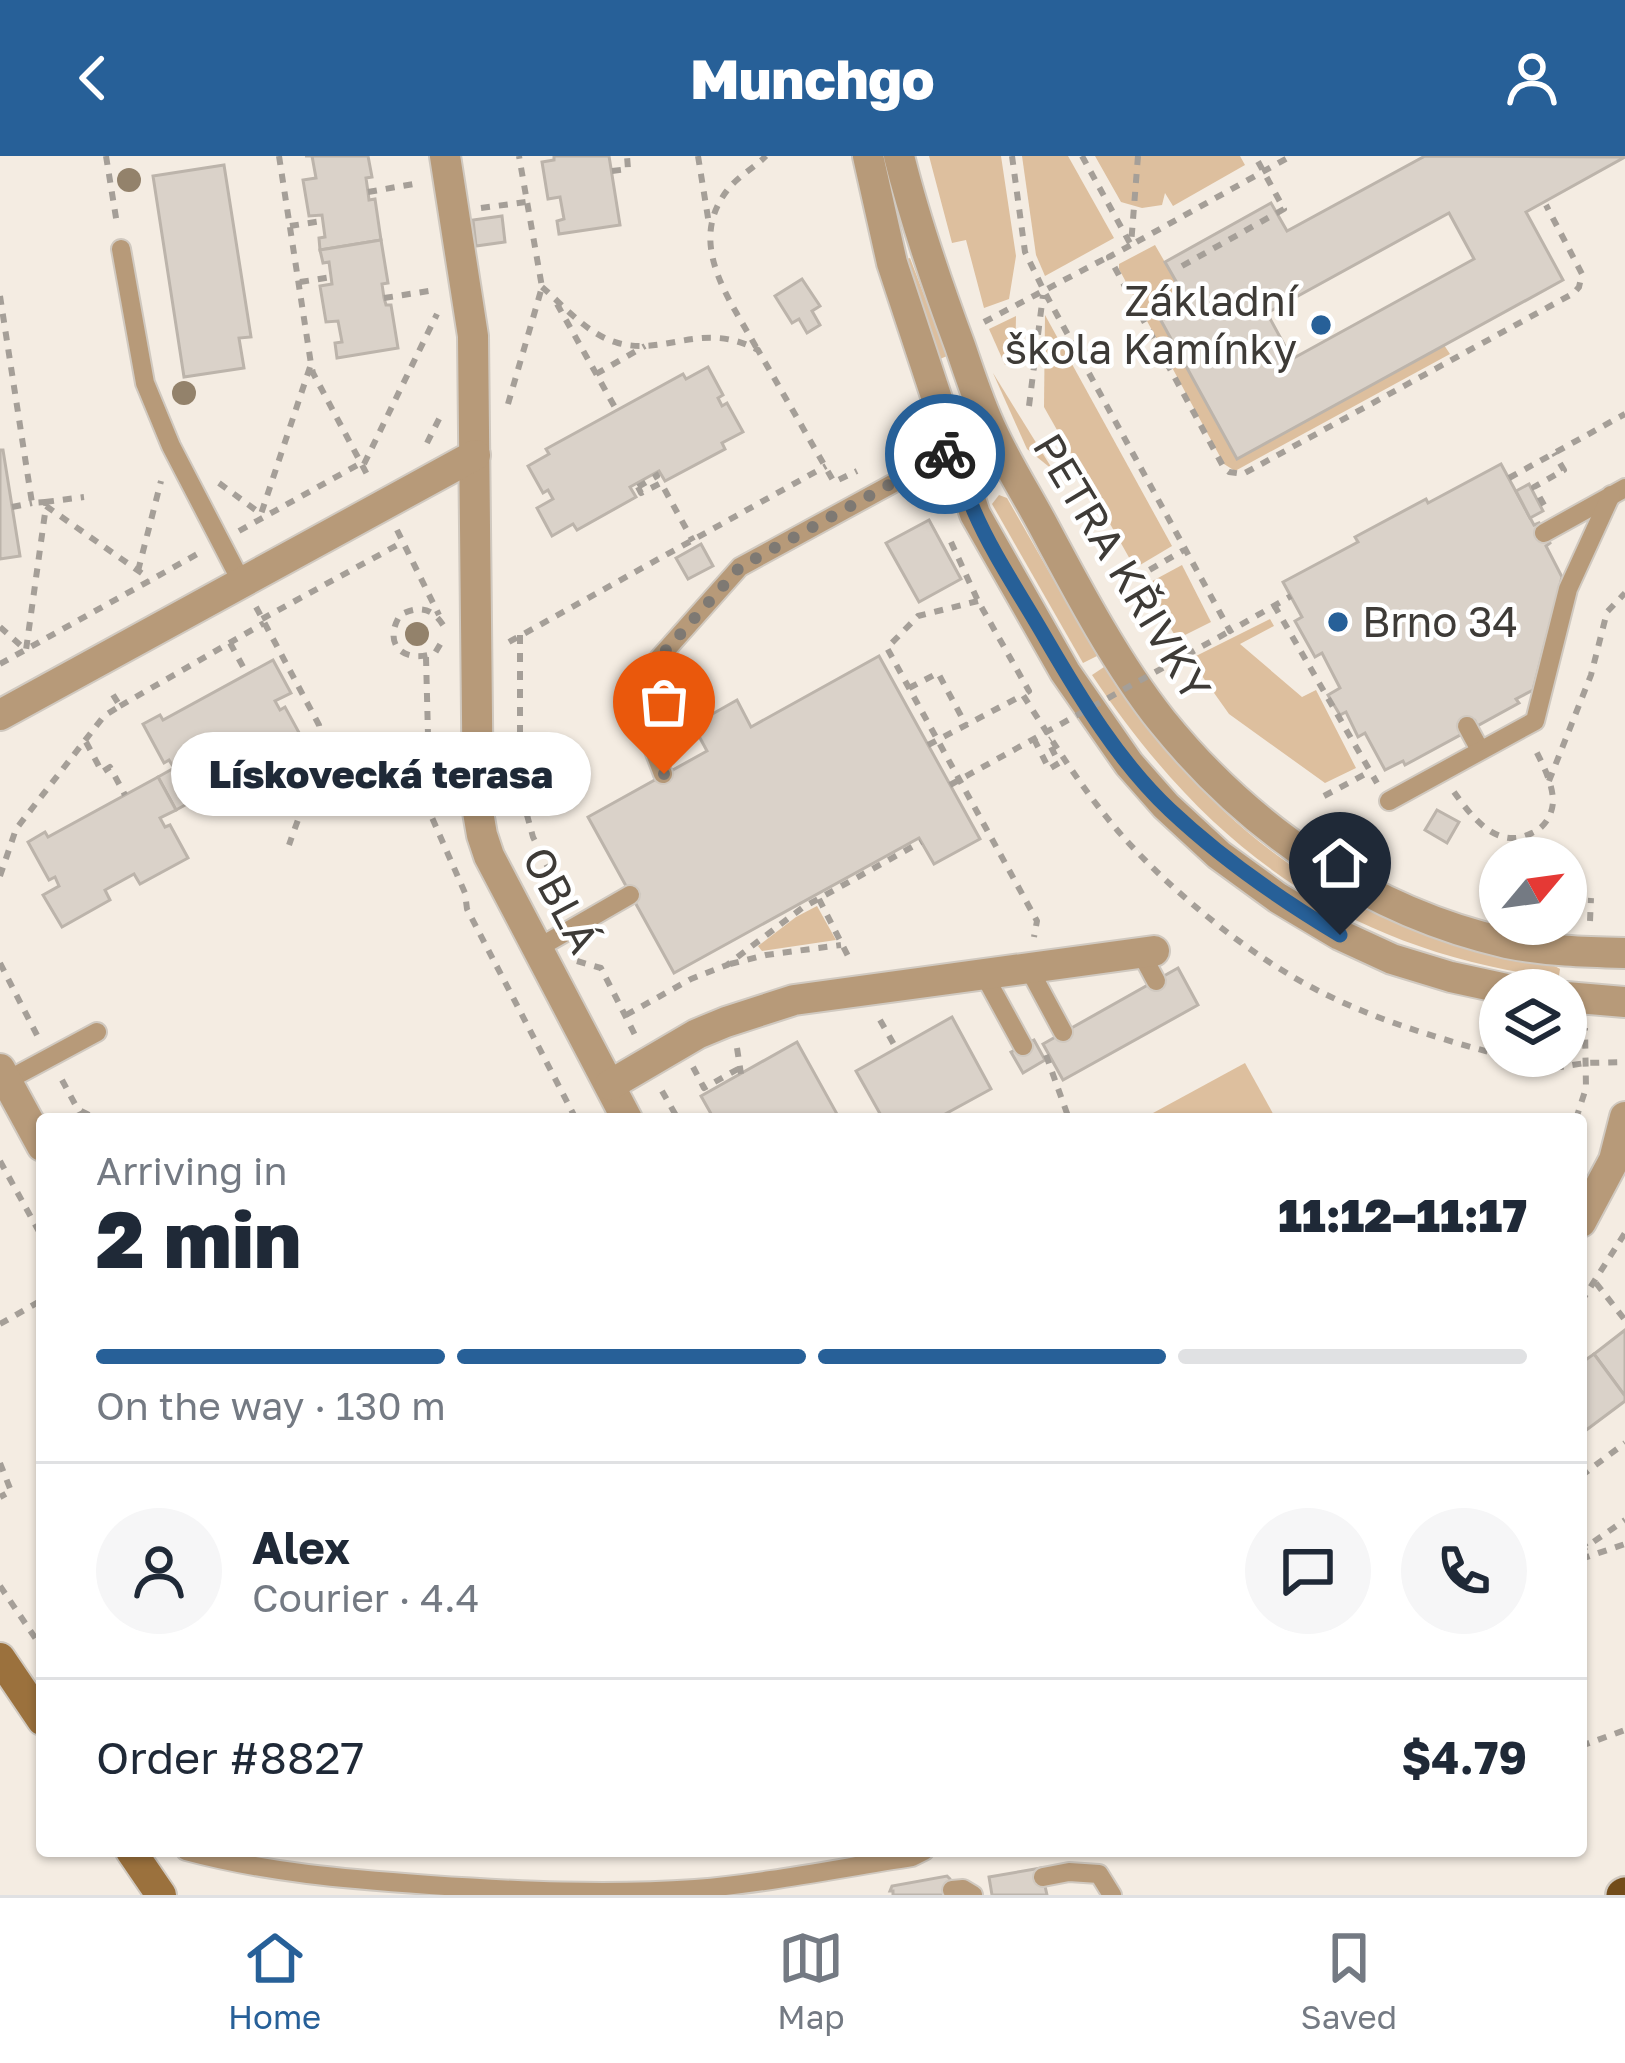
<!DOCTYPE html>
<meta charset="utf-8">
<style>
:root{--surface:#fff;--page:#f6f6f7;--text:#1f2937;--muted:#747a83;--line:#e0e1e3;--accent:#276098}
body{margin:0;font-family:"Golos Text",sans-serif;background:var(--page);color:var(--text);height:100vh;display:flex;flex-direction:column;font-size:45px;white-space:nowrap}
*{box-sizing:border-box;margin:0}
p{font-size:39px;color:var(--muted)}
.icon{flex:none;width:66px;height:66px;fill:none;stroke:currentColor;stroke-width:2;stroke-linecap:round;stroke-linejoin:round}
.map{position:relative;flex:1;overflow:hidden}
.details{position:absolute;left:36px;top:957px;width:1551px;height:744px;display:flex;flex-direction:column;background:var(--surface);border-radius:12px;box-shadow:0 3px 9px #0004}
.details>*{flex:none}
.needle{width:78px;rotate:61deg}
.fabs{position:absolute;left:1479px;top:681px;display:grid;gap:24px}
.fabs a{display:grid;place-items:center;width:108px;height:108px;border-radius:50%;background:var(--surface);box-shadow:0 3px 9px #0004;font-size:60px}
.pin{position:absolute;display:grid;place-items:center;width:102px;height:102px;color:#fff;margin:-123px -51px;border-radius:50% 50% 50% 0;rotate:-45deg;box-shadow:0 0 12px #0007}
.pin .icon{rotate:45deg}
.courier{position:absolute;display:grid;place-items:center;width:120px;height:120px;margin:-60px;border:9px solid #276098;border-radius:50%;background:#fff;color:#222;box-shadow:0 3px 15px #0007}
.bubble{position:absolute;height:84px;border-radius:42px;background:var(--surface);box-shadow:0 3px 9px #0004;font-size:39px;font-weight:800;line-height:84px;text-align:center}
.summary em{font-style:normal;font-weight:800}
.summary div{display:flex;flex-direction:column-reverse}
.summary{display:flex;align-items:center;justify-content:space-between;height:204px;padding:0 60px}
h1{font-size:78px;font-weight:800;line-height:90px}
.bar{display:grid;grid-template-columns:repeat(4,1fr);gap:18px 12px;align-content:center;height:144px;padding:0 60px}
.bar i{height:15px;border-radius:9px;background:var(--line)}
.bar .on{background:var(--accent)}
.bar p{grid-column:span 4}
.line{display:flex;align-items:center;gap:30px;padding:0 60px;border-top:3px solid var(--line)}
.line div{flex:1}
.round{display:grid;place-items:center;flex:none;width:126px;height:126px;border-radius:63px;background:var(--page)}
header{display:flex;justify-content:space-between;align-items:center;height:156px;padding:0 60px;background:var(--accent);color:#fff;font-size:54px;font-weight:800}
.menu{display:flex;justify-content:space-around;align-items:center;height:168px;border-top:3px solid var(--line);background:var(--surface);font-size:33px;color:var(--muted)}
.menu a{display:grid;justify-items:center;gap:6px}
.menu .on{color:var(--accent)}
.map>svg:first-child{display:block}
.green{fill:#ddbf9e}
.building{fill:#dad2c9;stroke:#bcb4ab;stroke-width:3;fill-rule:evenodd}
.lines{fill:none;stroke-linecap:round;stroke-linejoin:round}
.service-casing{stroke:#d0c9c0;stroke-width:22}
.minor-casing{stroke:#d0c9c0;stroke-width:34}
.tertiary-casing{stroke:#d0c9c0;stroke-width:34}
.secondary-casing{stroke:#d0c9c0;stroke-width:34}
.trunk-casing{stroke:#d0c9c0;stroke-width:38}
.path{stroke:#a59f98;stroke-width:6;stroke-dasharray:9 9;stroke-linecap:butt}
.service{stroke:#b79a79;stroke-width:18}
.minor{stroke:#b79a79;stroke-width:30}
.tertiary{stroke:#b79a79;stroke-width:30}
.secondary{stroke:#9b713d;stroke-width:30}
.trunk{stroke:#724c1a;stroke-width:33}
.path-bridge{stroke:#a59f98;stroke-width:6;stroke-dasharray:9 9;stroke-linecap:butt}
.tree{fill:#93826b}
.done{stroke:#7e7973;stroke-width:12;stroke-dasharray:0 21.6}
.route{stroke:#276098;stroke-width:15}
.poi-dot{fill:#276098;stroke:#fff;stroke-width:4.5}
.labels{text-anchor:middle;stroke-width:9;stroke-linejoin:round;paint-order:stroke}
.poi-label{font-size:42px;fill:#3e3b37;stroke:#fff;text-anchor:end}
.street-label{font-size:42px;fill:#3e3b37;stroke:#fff}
</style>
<header><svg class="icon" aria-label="back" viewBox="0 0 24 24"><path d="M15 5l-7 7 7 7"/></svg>Munchgo<svg class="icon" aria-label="person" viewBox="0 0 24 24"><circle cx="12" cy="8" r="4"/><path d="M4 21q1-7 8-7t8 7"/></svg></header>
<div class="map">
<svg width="1625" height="1739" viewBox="0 0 1625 1739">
<rect width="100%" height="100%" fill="#f4ece2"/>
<g class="green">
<path d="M929,0H1001L1016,100L1009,143L984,152L966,84L952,87Z"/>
<path d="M1022,0H1068L1114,82L1045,120L1036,99Z"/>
<path d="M1095,0H1240L1245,9L1173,50L1165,37L1162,49L1142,52L1121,46Z"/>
<path d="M1155,89L1181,134L1153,151L1237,303L1444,189L1450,198L1235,315L1224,308L1119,113V108Z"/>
<path d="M910,102L947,200L933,206L902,104Z"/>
<path d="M1045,159L1172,390L1135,412L1044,251Z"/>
<path d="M1016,160L1015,206L1005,209L989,173Z"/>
<path d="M993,217L1053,314L1027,293Z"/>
<path d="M999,339L1007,342L1097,500L1083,507L992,348Z"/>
<path d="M1182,409L1211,466L1177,483L1145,429Z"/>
<path d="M1270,463L1274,470L1240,488L1302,541L1316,534L1356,612L1325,627L1229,558L1190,503Z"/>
<path d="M1104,511C1189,636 1282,726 1426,779C1453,788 1479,796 1506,802C1524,806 1545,804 1560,813L1559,820L1556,822C1344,793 1209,694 1092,519Z"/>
<path d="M817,750L836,784L762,795L758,790L796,761Z"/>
<path d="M1245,907L1276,963H1142Z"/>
</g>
<g class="building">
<path d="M305,0H368L372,21L366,22L368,36L369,44L375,43L381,84L320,94L319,82L325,81L322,59L309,60L303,24L316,22L312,0Z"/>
<path d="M554,0H609L620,69L559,78L557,65L564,63L560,41L548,43L542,6L554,4Z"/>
<path d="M1425,0L1625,1L1526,56L1563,124L1237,303L1153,150L1181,134L1165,106L1271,47L1287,75ZM1449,57L1474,103L1292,203L1267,157Z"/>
<path d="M224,9L251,181L239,182L244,212L184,221L153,20Z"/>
<path d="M502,60L505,86L476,90L473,64Z"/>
<path d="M381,84L388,127L382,128L384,142L386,149H391L398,192L337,202L335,187L342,186L338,165L326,166L320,130L332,128L329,106L323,107L320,94Z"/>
<path d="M802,123L820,150L812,155L820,169L807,177L799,163L792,167L775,140Z"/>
<path d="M708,211L723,239L718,242L722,250L727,247L743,276L722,287L725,293L665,325L659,315L630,331L636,341L577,374L573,368L552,380L537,352L553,343L548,334L543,337L528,310L549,298L546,293L683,218L686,223Z"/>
<path d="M0,294H3L20,400L0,403Z"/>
<path d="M1501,308L1534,369L1539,367L1550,387L1546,390L1562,421L1533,534L1516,543L1519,547L1477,570L1475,565L1460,574L1462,578L1405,609L1403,605L1385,614L1365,577L1358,581L1346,556L1340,559L1328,539L1340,532L1322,497L1315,501L1295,465L1302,461L1283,426L1358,386L1355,381L1426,343L1428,347Z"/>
<path d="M1529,328L1543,355L1530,362L1516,335Z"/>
<path d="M929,364L961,423L919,446L886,387Z"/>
<path d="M701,388L713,410L688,423L676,402Z"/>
<path d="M879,500L980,683L934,708L919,682L674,817L588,661L707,595L693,569L737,544L751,571Z"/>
<path d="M273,504L291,537L275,545L280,554L285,551L303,584L255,611L249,600L219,617L225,627L176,654L158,621L174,612L169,604L164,607L143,568L160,559L163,564Z"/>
<path d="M158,621L176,654L160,662L165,671L170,669L188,702L140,728L134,718L105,734L110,744L62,771L43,739L59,730L55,721L49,724L28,686L45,676L48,681Z"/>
<path d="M1437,654L1459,666L1447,687L1425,674Z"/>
<path d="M1178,812L1198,849L1063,924L1043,888Z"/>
<path d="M952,861L991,933L936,963H883L856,915Z"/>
<path d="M1034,884L1045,904L1023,917L1011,896Z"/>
<path d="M797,886L837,958L827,963H714L701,940Z"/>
<path d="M1625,1174V1240L1594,1198Z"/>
<path d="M1594,1198L1625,1240V1245L1581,1278V1207Z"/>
<path d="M1041,1712L1047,1739H992L989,1721Z"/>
<path d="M947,1720L950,1723L952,1739H893V1735H890L892,1730Z"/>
</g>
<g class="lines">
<defs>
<g id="service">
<path d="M121,93L145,227L171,290L241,425"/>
<path d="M1544,377L1625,332"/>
<path d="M1467,570L1480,594"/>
<path d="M663,618L650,584L659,502L740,411L991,274"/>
<path d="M1389,645L1535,565L1568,433L1611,339"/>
<path d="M538,792L630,739"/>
<path d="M1141,797L1156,825"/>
<path d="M1028,811L1063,876"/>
<path d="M983,817L1023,890"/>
<path d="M6,925L97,876"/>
<path d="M186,1695C268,1717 347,1723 430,1729C518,1735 608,1739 695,1733C768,1727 840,1712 912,1701L924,1695"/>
<path d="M1043,1721L1069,1716L1099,1718L1112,1739"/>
<path d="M952,1734L963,1733L973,1739"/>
</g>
<g id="minor">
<path d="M445,0L473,180L478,656L482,679L489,700L627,963"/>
<path d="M0,559L475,299"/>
<path d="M0,913L42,990"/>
<path d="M610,929L697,878L726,866L794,844L1154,795"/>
<path d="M1581,1066L1614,1004L1625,961"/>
</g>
<g id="tertiary">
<path d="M868,0L892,107L975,358L1065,516L1129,608L1166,650L1219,699L1278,742L1340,779L1392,803L1451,821L1511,834"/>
<path d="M899,0C915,65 937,128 960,190C970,219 979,248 992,275C1007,308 1027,339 1044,371C1078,435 1118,510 1162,565C1250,674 1370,756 1507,787C1546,795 1586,796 1625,797"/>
<path d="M1566,841L1625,846"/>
</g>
<g id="secondary">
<path d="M0,1502L42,1564"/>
<path d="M131,1695L161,1739"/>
</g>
<path id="trunk" d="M1623,1739L1625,1738"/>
</defs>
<use href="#service" class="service-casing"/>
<use href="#minor" class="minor-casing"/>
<use href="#tertiary" class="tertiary-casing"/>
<use href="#secondary" class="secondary-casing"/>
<use href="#trunk" class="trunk-casing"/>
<g class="path">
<path d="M106,0L117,68"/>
<path d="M279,0L311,208"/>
<path d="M698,0L709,68"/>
<path d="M1012,0L1025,96L1044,135L1230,475L1291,440"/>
<path d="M1082,0L1131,89L1291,0"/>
<path d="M1138,0L1131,89L1109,101L1224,312L1229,316L1243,318L1574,137L1579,131L1582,118L1546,49"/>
<path d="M612,15L628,13L627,0"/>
<path d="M368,36L419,27"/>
<path d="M481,52L526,46"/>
<path d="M290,70L322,65"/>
<path d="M300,126L332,121"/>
<path d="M542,131C564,150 588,179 618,187C667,200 702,164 758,194L834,326L857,315"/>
<path d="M0,140L32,347L45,346L46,350"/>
<path d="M384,142L435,134"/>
<path d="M557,148L617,255"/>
<path d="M984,166L1108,101"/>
<path d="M756,191C729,142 685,86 729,32C739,20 755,11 766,0"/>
<path d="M596,218L645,190"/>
<path d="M508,248L542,131L519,0"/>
<path d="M1029,250L1043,139"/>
<path d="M427,287L440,261"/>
<path d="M364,308L437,158"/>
<path d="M1509,322L1625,258"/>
<path d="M219,327L261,358L311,208L313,217L370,324"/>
<path d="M638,331L641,337L661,327L693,385"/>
<path d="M638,331L657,320L655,317"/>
<path d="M45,346L84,341"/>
<path d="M1544,349L1534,331L1564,314L1554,297"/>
<path d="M12,351L32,347"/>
<path d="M397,374L439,459"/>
<path d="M239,375L361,307"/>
<path d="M951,386L978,445L1029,535L1023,539"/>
<path d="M138,415L161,325"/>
<path d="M1134,423L1184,394"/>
<path d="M978,445L918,460L887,492L1037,765L1034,781"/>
<path d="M1274,449L1377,627"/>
<path d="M256,451L319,569L323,589L320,602L289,689"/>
<path d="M262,463L403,386"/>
<path d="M443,469C432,452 419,449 400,459C382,489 404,508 435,497L444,482"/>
<path d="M0,471L26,494L46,350L143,418L147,426"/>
<path d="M520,479V617L524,648L533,681L557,730L550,749"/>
<path d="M509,486L826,310"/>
<path d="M230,487L247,518"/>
<path d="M426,501L430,657L465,737L467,753L576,963"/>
<path d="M0,508L201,396"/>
<path d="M909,532L938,517L966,569"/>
<path d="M120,550L264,467"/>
<path d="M1034,583L1049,613L1059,607L1048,585L1051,583"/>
<path d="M86,586L102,616L110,611L125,639"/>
<path d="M928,589L1023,539C1053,586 1082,633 1118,675C1171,736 1254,804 1327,839C1382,866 1441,883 1500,899"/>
<path d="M1549,625L1591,519L1607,456L1625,437"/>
<path d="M1454,636C1472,661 1497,695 1532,677C1544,672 1552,660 1553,646C1553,627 1542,607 1534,591"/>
<path d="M1324,640L1369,616"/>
<path d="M0,720L16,673L104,560L120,550L110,534"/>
<path d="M819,743L850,804"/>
<path d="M1590,765L1591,742"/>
<path d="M577,805L601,812L635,879"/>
<path d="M0,807L39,883"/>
<path d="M730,808L766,799L841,789"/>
<path d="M626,859L691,823L727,809L802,752L921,686"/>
<path d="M880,864L896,892"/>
<path d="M737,892L741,918"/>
<path d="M1046,899L1069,963"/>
<path d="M1502,900L1554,912L1585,907L1624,906"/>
<path d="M693,911L704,932L738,913"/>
<path d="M62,924L83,963"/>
<path d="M662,935L678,963"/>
<path d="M81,955L97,963"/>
<path d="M1576,963L1586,932L1585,872"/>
<path d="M0,1005L42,1081"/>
<path d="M1596,1127L1625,1164"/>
<path d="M1581,1146L1625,1077"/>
<path d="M0,1168L42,1144"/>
<path d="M0,1307L11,1335L0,1341"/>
<path d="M1581,1320L1625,1287"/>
<path d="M1581,1384L1586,1391L1625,1364"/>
<path d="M1581,1403L1625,1388"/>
<path d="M0,1430L42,1492"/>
<path d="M1581,1590L1625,1574"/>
</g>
<use href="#service" class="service"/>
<use href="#minor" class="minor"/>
<use href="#tertiary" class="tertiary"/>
<use href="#secondary" class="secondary"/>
<use href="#trunk" class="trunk"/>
<g class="path-bridge">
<path d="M1182,110L1284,53L1255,0"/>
<path d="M950,629L1230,475"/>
</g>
</g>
<g class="tree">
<circle cx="129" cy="24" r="12"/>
<circle cx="184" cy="237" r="12"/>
<circle cx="417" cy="478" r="12"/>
</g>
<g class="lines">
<path class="done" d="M664,618L650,584L659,502L740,411L945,298"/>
<path class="route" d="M945,298L952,294C959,314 966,335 974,355C993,399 1022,441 1046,483C1081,543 1119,606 1170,654C1222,703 1278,742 1340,779"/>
</g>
<g class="poi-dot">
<circle cx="1321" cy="169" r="12"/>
<circle cx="1338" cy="466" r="12"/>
</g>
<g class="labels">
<g class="poi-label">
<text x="1297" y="160">Základní<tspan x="1297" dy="48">škola Kamínky</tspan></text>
<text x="1362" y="481" text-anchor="start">Brno 34</text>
</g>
<g class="street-label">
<text transform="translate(1122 411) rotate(59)" y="15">PETRA KŘIVKY</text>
<text transform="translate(561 744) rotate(62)" y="15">OBLÁ</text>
</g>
</g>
</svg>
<div class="fabs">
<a><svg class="needle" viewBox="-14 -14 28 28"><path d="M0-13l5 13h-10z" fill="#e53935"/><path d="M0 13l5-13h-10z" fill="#747a83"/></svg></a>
<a><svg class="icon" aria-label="layers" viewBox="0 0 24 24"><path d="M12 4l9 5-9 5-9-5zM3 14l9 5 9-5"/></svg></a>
</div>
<div class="pin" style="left:664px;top:618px;background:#ea580c"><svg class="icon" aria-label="bag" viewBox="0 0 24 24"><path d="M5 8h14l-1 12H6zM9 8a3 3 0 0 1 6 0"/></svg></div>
<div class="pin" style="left:1340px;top:779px;background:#1f2937"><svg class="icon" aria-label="home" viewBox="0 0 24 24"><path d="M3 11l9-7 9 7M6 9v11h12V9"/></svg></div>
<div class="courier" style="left:945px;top:298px"><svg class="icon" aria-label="bike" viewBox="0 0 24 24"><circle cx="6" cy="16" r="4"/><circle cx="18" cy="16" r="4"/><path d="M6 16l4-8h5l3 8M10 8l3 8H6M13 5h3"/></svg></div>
<div class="bubble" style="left:171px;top:576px;width:420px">Lískovecká terasa</div>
<section class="details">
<div class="summary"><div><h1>2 min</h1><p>Arriving in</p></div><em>11:12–11:17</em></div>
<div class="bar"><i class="on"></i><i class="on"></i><i class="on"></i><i></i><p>On the way · 130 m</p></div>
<div class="line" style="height:216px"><a class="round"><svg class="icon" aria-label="person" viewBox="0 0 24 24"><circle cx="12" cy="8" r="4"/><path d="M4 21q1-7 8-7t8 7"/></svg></a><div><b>Alex</b><p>Courier · 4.4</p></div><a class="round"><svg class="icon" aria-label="chat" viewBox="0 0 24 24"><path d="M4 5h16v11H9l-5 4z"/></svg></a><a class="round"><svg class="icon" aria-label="phone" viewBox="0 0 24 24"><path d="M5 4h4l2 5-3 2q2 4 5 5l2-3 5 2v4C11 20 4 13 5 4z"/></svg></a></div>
<div class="line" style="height:156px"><div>Order #8827</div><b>$4.79</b></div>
</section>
</div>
<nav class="menu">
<a class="on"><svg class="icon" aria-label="home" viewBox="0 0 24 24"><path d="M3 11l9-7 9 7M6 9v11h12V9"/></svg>Home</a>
<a><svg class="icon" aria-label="map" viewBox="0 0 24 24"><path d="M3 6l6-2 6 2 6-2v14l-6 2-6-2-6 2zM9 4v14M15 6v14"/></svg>Map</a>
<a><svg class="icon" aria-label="saved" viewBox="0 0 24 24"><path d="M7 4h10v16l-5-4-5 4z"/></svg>Saved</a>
</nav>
